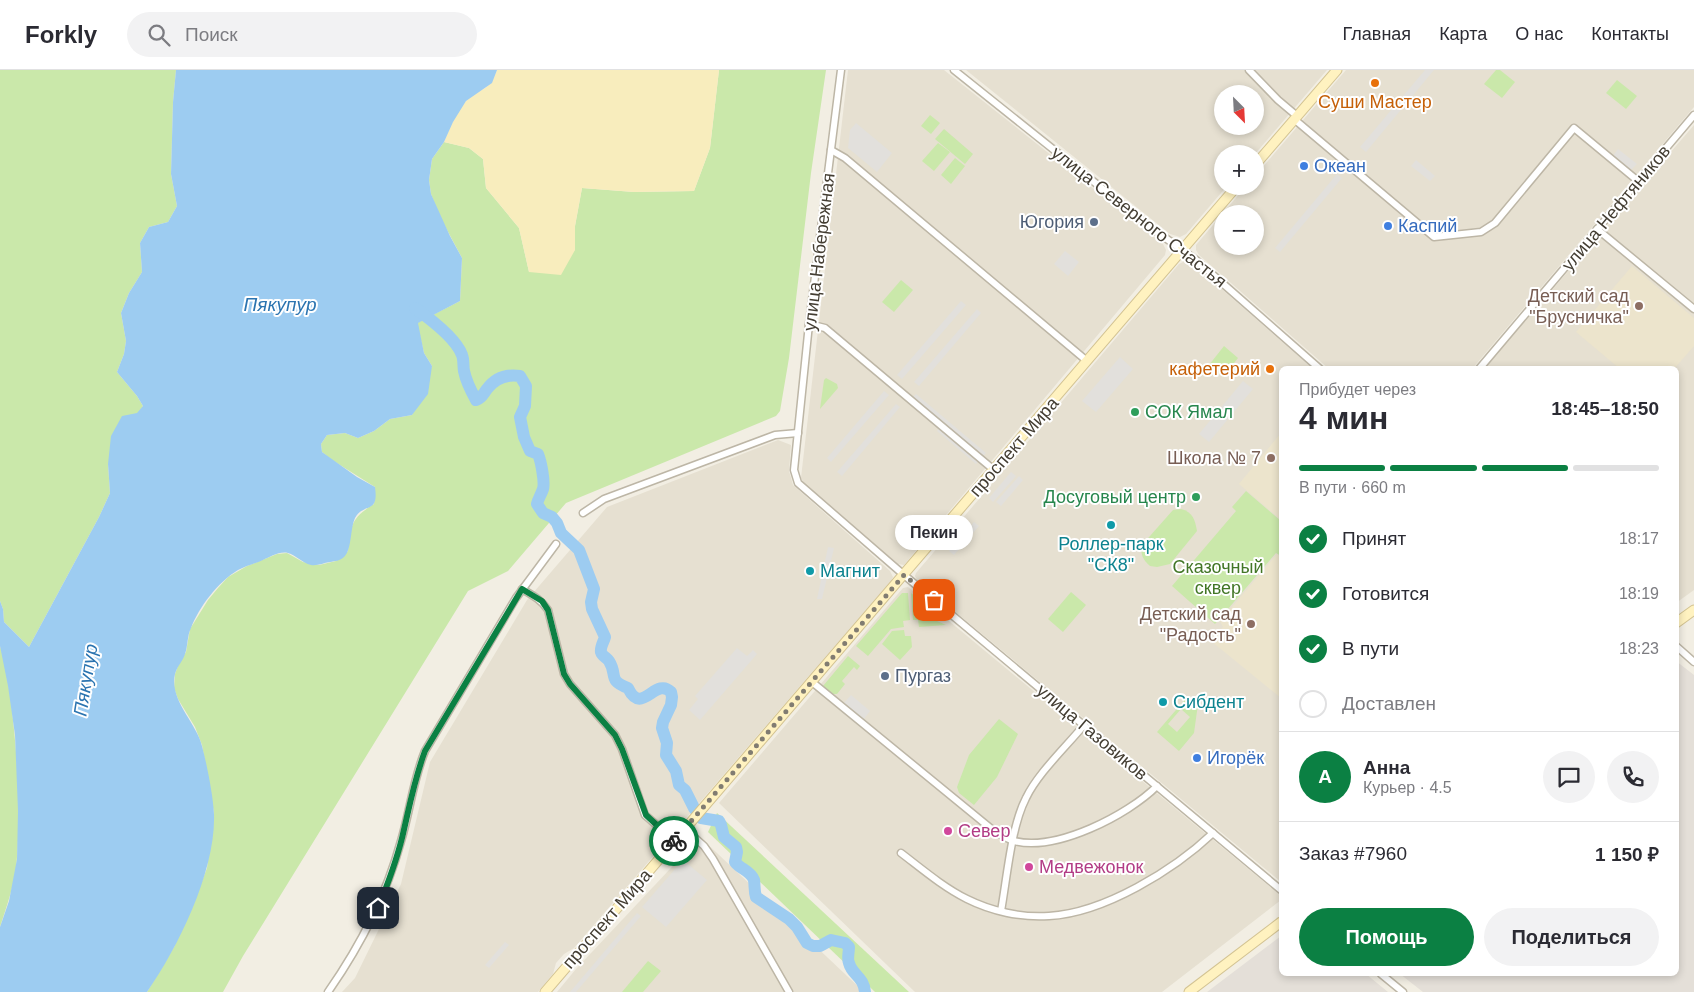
<!DOCTYPE html>
<html lang="ru">
<meta charset="utf-8">
<style>
:root{--surface:#fff;--page:#f2f2f3;--text:#2b2b33;--muted:#7c7c81;--line:#e1e1e2;--accent:#0b8043}
body{margin:0;font-family:Arial,sans-serif;background:var(--page);color:var(--text);height:100vh;display:flex;flex-direction:column;font-size:19px;white-space:nowrap}
*{box-sizing:border-box;margin:0}
p{font-size:16px;color:var(--muted)}
.icon{flex:none;width:28px;height:28px;fill:none;stroke:currentColor;stroke-width:2;stroke-linecap:round;stroke-linejoin:round}
.map{position:relative;flex:1;overflow:hidden}
.panel{position:absolute;left:1279px;top:296px;width:400px;height:610px;display:flex;flex-direction:column;background:var(--surface);border-radius:8px;box-shadow:0 2px 8px #0003}
.panel>*{flex:none}
.needle{width:32px;rotate:156deg}
.fabs{position:absolute;left:1214px;top:15px;display:grid;gap:10px}
.fabs a{display:grid;place-items:center;width:50px;height:50px;border-radius:50%;background:var(--surface);box-shadow:0 2px 8px #0003;font-size:25px}
.pin{position:absolute;display:grid;place-items:center;width:42px;height:42px;color:#fff;margin:-21px;border-radius:10px;box-shadow:0 2px 8px #0006}
.courier{position:absolute;display:grid;place-items:center;width:50px;height:50px;margin:-25px;border:4px solid #0b8043;border-radius:50%;background:#fff;color:#222;box-shadow:0 1px 6px #0007}
.bubble{position:absolute;height:35px;border-radius:18px;background:var(--surface);box-shadow:0 2px 8px #0003;font-size:16px;font-weight:800;line-height:35px;text-align:center}
.summary em{font-style:normal;font-weight:800}
.summary div{display:flex;flex-direction:column-reverse}
.summary{display:flex;align-items:center;justify-content:space-between;height:85px;padding:0 20px}
h1{font-size:32px;font-weight:800;line-height:38px}
.bar{display:grid;grid-template-columns:repeat(4,1fr);gap:8px 5px;align-content:center;height:60px;padding:0 20px}
.bar i{height:6px;border-radius:4px;background:var(--line)}
.bar .selected{background:var(--accent)}
.bar p{grid-column:span 4}
.line{display:flex;align-items:center;gap:12px;padding:0 20px;border-top:1px solid var(--line)}
.line div{flex:1}
.round{display:grid;place-items:center;flex:none;width:52px;height:52px;border-radius:26px;background:var(--page)}
ol{padding:0 20px;list-style:none}
li{display:flex;align-items:center;gap:15px;height:55px}
li p{margin-inline-start:auto}
li .icon{padding:5px;border-radius:50%;background:var(--accent);color:#fff;stroke-width:4}
li:last-child{color:var(--muted)}
li i{width:28px;height:28px;border:2px solid var(--line);border-radius:50%}
.cta{display:flex;gap:10px;margin-top:auto;padding:10px 20px}
.cta a{flex:1;height:58px;border-radius:30px;background:var(--accent);color:#fff;font-size:20px;font-weight:800;line-height:58px;text-align:center}
.cta a+a{background:var(--page);color:var(--text)}
header{display:flex;align-items:center;gap:30px;box-sizing:border-box;height:70px;padding:0 25px;background:var(--surface);border-bottom:1px solid var(--line)}
header strong{font-size:24px}
nav{display:flex;gap:28px;margin-inline-start:auto;font-size:18px}
.search{width:350px;height:45px;background:var(--page);display:flex;align-items:center;gap:12px;box-sizing:border-box;padding:0 18px;border-radius:28px;color:var(--muted);font-size:19px}
.map>svg:first-child{display:block}
.residential{fill:#e6e0d1;fill-rule:evenodd}
.industrial{fill:#e4dfd8}
.education{fill:#ece4cc}
.green{fill:#cae8aa;fill-rule:evenodd}
.sand{fill:#f8edbd}
.parking{fill:#e2e0dc}
.water{fill:#9dccf1}
.lines{fill:none;stroke-linecap:round;stroke-linejoin:round}
.river{stroke:#9dccf1;stroke-width:12}
.street-casing{stroke:#bdb6a6;stroke-width:9}
.secondary-casing{stroke:#d3c392;stroke-width:11}
.street{stroke:#fff;stroke-width:6}
.secondary{stroke:#fff2c0;stroke-width:9}
.done{stroke:#817c71;stroke-width:5;stroke-dasharray:0 9}
.route{stroke:#0b8043;stroke-width:6}
.food-dot{fill:#e8710a;stroke:#fff;stroke-width:2}
.shop-dot{fill:#3f7fe0;stroke:#fff;stroke-width:2}
.service-dot{fill:#5c6f8a;stroke:#fff;stroke-width:2}
.education-dot{fill:#8d6e63;stroke:#fff;stroke-width:2}
.leisure-dot{fill:#2e9e5b;stroke:#fff;stroke-width:2}
.culture-dot{fill:#0f9aa8;stroke:#fff;stroke-width:2}
.hotel-dot{fill:#d1479c;stroke:#fff;stroke-width:2}
.labels{text-anchor:middle;stroke-width:4;stroke-linejoin:round;paint-order:stroke}
.food-label{font-size:18px;fill:#c56008;stroke:#fff}
.shop-label{font-size:18px;fill:#366cbe;stroke:#fff;text-anchor:start}
.street-label{font-size:18px;fill:#443e33;stroke:#fff}
.service-label{font-size:18px;fill:#4e5e75;stroke:#fff;text-anchor:end}
.education-label{font-size:18px;fill:#785e54;stroke:#fff;text-anchor:end}
.leisure-label{font-size:18px;fill:#27864d;stroke:#fff;text-anchor:start}
.culture-label{font-size:18px;fill:#0d838f;stroke:#fff;text-anchor:start}
.park-label{font-size:18px;fill:#427626;stroke:#fff}
.hotel-label{font-size:18px;fill:#b23c85;stroke:#fff;text-anchor:start}
.water-label{font-size:19px;font-style:italic;fill:#2b74b0;stroke:#fff}
</style>
<header>
<strong>Forkly</strong>
<div class="search"><svg class="icon" aria-label="search" viewBox="0 0 24 24"><circle cx="10" cy="10" r="6"/><path d="M15 15l6 6"/></svg>Поиск</div>
<nav><a>Главная</a><a>Карта</a><a>О нас</a><a>Контакты</a></nav>
</header>
<div class="map">
<svg width="1694" height="922" viewBox="0 0 1694 922">
<rect width="100%" height="100%" fill="#f2eee3"/>
<g class="residential">
<path d="M848,0H944L1163,174L1166,180L1165,185L904,495L898,494L806,416L801,408Z"/>
<path d="M966,0H1327L1255,84H1222V116H1227L1186,164L1180,167L1170,164ZM1222,24H1255V56H1222Z"/>
<path d="M1346,0H1694V37L1472,299H1329L1199,185L1196,180V175L1246,116H1255V106ZM1222,144H1255V176H1222Z"/>
<path d="M1694,55V520L1676,533V299H1484Z"/>
<path d="M1185,191L1192,193L1313,299H1281V812L917,510L915,506L916,503L1179,194Z"/>
<path d="M778,370L791,375L789,401L793,415L890,501L893,507L891,511L574,878L564,884L556,893L553,904L538,922H342L355,908L401,814L430,692L527,530L607,437Z"/>
<path d="M908,517L1281,826V830L1162,922H915L719,733L903,518Z"/>
<path d="M700,767L864,922H557L576,899Z"/>
</g>
<g class="industrial">
<path d="M1676,591L1694,605V922H1423L1400,904H1676Z"/>
<path d="M1281,866V904H1366L1388,922H1207Z"/>
</g>
<g class="education">
<path d="M1632,196L1694,248V276L1674,299H1620L1576,262Z"/>
<path d="M1281,363V450L1239,414Z"/>
<path d="M1277,484L1281,488V628L1211,571L1223,557L1220,551Z"/>
</g>
<g class="green">
<path d="M0,0H176L173,32L171,104L177,136L168,152L149,157L140,173L142,202L129,223L121,243L126,271L124,284L117,302L137,326L143,336L108,394L110,423L99,447L29,577L4,552L3,539L0,531Z"/>
<path d="M719,0H826L811,103L789,288L780,341L776,346L566,433L508,501L468,521L243,886L223,922H147L174,877L194,832L207,798L214,743L202,675L195,657L178,629L174,618L175,604L179,593L186,582L190,559L208,530L218,518L228,507L247,496L277,484L287,483L303,492L319,495L336,491L348,481C351,455 351,448 374,434L375,417L332,390L322,382L321,374L327,365L345,363L358,368L374,361L390,349L412,345L432,296L424,283L417,253L460,231L462,188L438,143L431,124L429,110L432,89L444,72L469,78L483,89L486,118L519,158L529,202L575,180V156L582,118L634,122L694,121L710,78Z"/>
<path d="M1496,0H1500L1515,12L1502,28L1484,14Z"/>
<path d="M1617,10L1637,26L1626,39L1606,23Z"/>
<path d="M930,45L940,53L931,64L921,56Z"/>
<path d="M944,59L973,84L965,94L935,69Z"/>
<path d="M938,73L950,82L934,101L922,91Z"/>
<path d="M955,88L965,96L951,114L941,105Z"/>
<path d="M901,210L913,220L894,242L882,232Z"/>
<path d="M1224,276L1238,288L1223,307L1209,295Z"/>
<path d="M826,308L837,314L838,318L820,339L824,310Z"/>
<path d="M1246,421L1281,451V486L1276,483L1215,554L1172,516L1236,441L1232,437Z"/>
<path d="M1181,439C1193,442 1195,450 1197,461L1170,494L1157,497L1150,496C1143,490 1140,484 1142,475L1173,440Z"/>
<path d="M1071,522L1086,535L1063,562L1048,549Z"/>
<path d="M902,523H908L910,550L903,551L904,557L891,559L868,586L856,576Z"/>
<path d="M911,523L937,545L935,548L937,551L946,555L919,557L918,550H913Z"/>
<path d="M904,560L905,566H911L912,577L900,590L882,574L892,561Z"/>
<path d="M0,576C6,593 8,613 11,632C17,682 21,736 17,787C16,811 7,835 0,857Z"/>
<path d="M848,586L860,596L857,600L854,597L842,611L845,614L837,624H833L823,616Z"/>
<path d="M1188,626L1198,634L1194,663L1179,681L1157,662ZM1181,639L1190,647L1177,662L1168,654Z"/>
<path d="M999,649L1018,664L997,707L974,735L959,723L957,717L969,685Z"/>
<path d="M717,743L909,922H875L708,762Z"/>
<path d="M648,891L661,901L643,922H622Z"/>
</g>
<path class="sand" d="M497,0H719L710,78L694,121L634,122L582,118L575,156V180L561,205L529,202L519,158L486,118L483,89L469,78L444,72C450,58 456,41 467,30C482,17 489,22 497,0Z"/>
<g class="parking">
<path d="M1425,0H1434L1366,82L1360,77Z"/>
<path d="M856,53L892,83L877,102L848,78L850,60Z"/>
<path d="M1618,79L1637,94L1631,100L1613,86Z"/>
<path d="M1416,90L1435,106L1430,111L1411,96Z"/>
<path d="M1337,104L1342,108L1280,182L1275,178Z"/>
<path d="M1065,181L1079,192L1068,206L1054,194Z"/>
<path d="M961,231L966,235L902,309L897,305Z"/>
<path d="M977,239L981,243L919,316L914,312Z"/>
<path d="M1120,287L1133,299L1096,342L1082,331Z"/>
<path d="M1243,311L1253,319L1209,372L1199,364Z"/>
<path d="M884,321L889,325L831,392L827,388Z"/>
<path d="M916,324L986,383L982,387L912,328Z"/>
<path d="M896,334L900,337L842,406L837,402Z"/>
<path d="M940,357L979,390L976,394L937,361Z"/>
<path d="M1011,402L1016,406L993,432L989,428Z"/>
<path d="M1019,406L1023,410L1001,436L996,432Z"/>
<path d="M974,452L979,456L954,485L949,481Z"/>
<path d="M828,477L834,478L822,529H817Z"/>
<path d="M737,578L747,586L753,580L757,584L700,650L689,640L698,629L695,626Z"/>
<path d="M851,625L870,641L864,649L844,633Z"/>
<path d="M683,790L707,810L666,857L642,837Z"/>
<path d="M637,843L641,846L576,922H570Z"/>
<path d="M505,872L509,875L489,898L485,895Z"/>
</g>
<path class="water" d="M176,0H497L492,13L466,31L453,52L444,72L432,89L429,110L431,124L450,166L462,188L460,231L418,253L424,283L432,296L428,324L412,345L390,349L374,361L358,368L345,363L327,365L321,374L322,382L357,407L375,417C379,445 364,432 355,448C350,459 352,480 344,487C340,491 335,491 330,492C323,493 318,496 311,495C302,493 296,485 288,483C279,481 270,487 263,490C254,494 246,496 238,500C218,512 199,537 191,558C187,566 188,576 185,584C183,591 177,596 175,604C169,630 196,652 202,676C207,695 213,725 214,744C216,800 179,876 147,922H0V857L9,831L17,789L18,741L15,665L8,616L0,576V531L3,539L4,552L29,577L99,447L110,423L108,394L111,366L122,346L137,343L143,336L137,326L117,302L124,284L126,271L121,243L129,223L142,202L140,173L149,157L168,152L177,136L171,104L173,32Z"/>
<g class="lines">
<path class="river" d="M415,238C429,248 456,268 462,285C464,290 463,296 464,301C466,311 471,321 476,330C482,328 483,324 487,319C496,307 507,304 520,306L526,316L525,336L520,347L524,367L530,381L538,384C541,391 545,412 543,419C541,425 538,429 537,434L543,443L552,447L557,453L561,463L579,480L594,519L591,532L592,539L605,567C604,571 600,577 601,582C602,586 607,588 609,591C618,605 607,610 628,618C642,647 655,606 671,622L672,627L671,635L663,652L662,658L667,673L666,685L676,701L679,715L685,720L694,738L701,748L719,751L721,755L724,767L736,777L737,782L735,792C740,799 751,801 754,810C755,816 754,821 756,827L789,849L797,857L807,873L813,876H820L831,870L845,873L849,877C849,882 847,889 849,893C852,905 864,907 865,922"/>
<defs>
<g id="street">
<path d="M841,0L809,254L794,400L798,413L904,505L1281,820"/>
<path d="M954,0L1153,159L1196,190L1320,299"/>
<path d="M1249,0L1278,30L1297,46"/>
<path d="M1294,49L1434,167L1481,162L1495,153L1574,58L1638,111"/>
<path d="M831,80L845,88L1087,291"/>
<path d="M1597,159L1694,239"/>
<path d="M809,254L825,258L994,400"/>
<path d="M1479,299L1694,45"/>
<path d="M583,443L604,429L775,365L798,363"/>
<path d="M522,519C532,525 542,530 548,540L564,604L570,614L615,665L622,679L645,745L675,771"/>
<path d="M1676,576L1694,592"/>
<path d="M812,612L994,761C1001,765 1007,769 1014,771C1056,782 1128,745 1157,716"/>
<path d="M685,759L704,776L713,789L789,922"/>
<path d="M901,783C922,799 943,817 967,829C991,841 1021,848 1049,846C1104,843 1174,800 1213,763"/>
<path d="M1001,841C1007,808 1011,757 1026,728C1038,703 1066,677 1084,655"/>
<path d="M1381,904L1403,922"/>
<path d="M328,922C361,875 386,826 401,771C410,741 413,710 425,681L516,528L556,474"/>
</g>
<g id="secondary">
<path d="M1255,95L1337,0"/>
<path d="M1676,553L1694,540"/>
<path d="M545,922L1237,116"/>
<path d="M1189,922L1281,852"/>
</g>
</defs>
<use href="#street" class="street-casing"/>
<use href="#secondary" class="secondary-casing"/>
<use href="#street" class="street"/>
<use href="#secondary" class="secondary"/>
</g>
<g class="lines">
<path class="done" d="M674,771L904,505L934,530"/>
<path class="route" d="M378,838C387,816 396,792 402,768C409,739 414,710 425,681L522,519L542,531L548,540L564,604L570,614L615,665L622,679L646,745L674,771"/>
</g>
<g class="food-dot">
<circle cx="1375" cy="13" r="5"/>
<circle cx="1270" cy="299" r="5"/>
</g>
<g class="shop-dot">
<circle cx="1304" cy="96" r="5"/>
<circle cx="1388" cy="156" r="5"/>
<circle cx="1197" cy="688" r="5"/>
</g>
<g class="service-dot">
<circle cx="1094" cy="152" r="5"/>
<circle cx="885" cy="606" r="5"/>
</g>
<g class="education-dot">
<circle cx="1639" cy="236" r="5"/>
<circle cx="1271" cy="388" r="5"/>
<circle cx="1251" cy="554" r="5"/>
</g>
<g class="leisure-dot">
<circle cx="1135" cy="342" r="5"/>
<circle cx="1196" cy="427" r="5"/>
</g>
<g class="culture-dot">
<circle cx="1111" cy="455" r="5"/>
<circle cx="810" cy="501" r="5"/>
<circle cx="1163" cy="632" r="5"/>
</g>
<g class="hotel-dot">
<circle cx="948" cy="761" r="5"/>
<circle cx="1029" cy="797" r="5"/>
</g>
<g class="labels">
<g class="food-label">
<text x="1375" y="38">Суши Мастер</text>
<text x="1260" y="305" text-anchor="end">кафетерий</text>
</g>
<g class="shop-label">
<text x="1314" y="102">Океан</text>
<text x="1398" y="162">Каспий</text>
<text x="1207" y="694">Игорёк</text>
</g>
<g class="street-label">
<text transform="translate(1616 138) rotate(-50)" y="6">улица Нефтяников</text>
<text transform="translate(1139 147) rotate(38)" y="6">улица Северного Счастья</text>
<text transform="translate(819 182) rotate(-83)" y="6">улица Набережная</text>
<text transform="translate(1014 377) rotate(-49)" y="6">проспект Мира</text>
<text transform="translate(1092 662) rotate(40)" y="6">улица Газовиков</text>
<text transform="translate(607 849) rotate(-49)" y="6">проспект Мира</text>
</g>
<g class="service-label">
<text x="1084" y="158">Югория</text>
<text x="895" y="612" text-anchor="start">Пургаз</text>
</g>
<g class="education-label">
<text x="1629" y="232">Детский сад<tspan x="1629" dy="21">"Брусничка"</tspan></text>
<text x="1261" y="394">Школа № 7</text>
<text x="1241" y="550">Детский сад<tspan x="1241" dy="21">"Радость"</tspan></text>
</g>
<g class="leisure-label">
<text x="1145" y="348">СОК Ямал</text>
<text x="1186" y="433" text-anchor="end">Досуговый центр</text>
</g>
<g class="culture-label">
<text x="1111" y="480" text-anchor="middle">Роллер-парк<tspan x="1111" dy="21">"СК8"</tspan></text>
<text x="820" y="507">Магнит</text>
<text x="1173" y="638">Сибдент</text>
</g>
<g class="park-label">
<text x="1218" y="503">Сказочный<tspan x="1218" dy="21">сквер</tspan></text>
</g>
<g class="hotel-label">
<text x="958" y="767">Север</text>
<text x="1039" y="803">Медвежонок</text>
</g>
<g class="water-label">
<text x="280" y="241">Пякупур</text>
<text transform="translate(85 610) rotate(-81)" y="7">Пякупур</text>
</g>
</g>
</svg>
<div class="fabs">
<a><svg class="needle" viewBox="-14 -14 28 28"><path d="M0-13l5 13h-10z" fill="#e53935"/><path d="M0 13l5-13h-10z" fill="#7c7c81"/></svg></a>
<a>+</a>
<a>−</a>
</div>
<div class="pin" style="left:934px;top:530px;background:#ea580c"><svg class="icon" aria-label="bag" viewBox="0 0 24 24"><path d="M5 8h14l-1 12H6zM9 8a3 3 0 0 1 6 0"/></svg></div>
<div class="pin" style="left:378px;top:838px;background:#1f2937"><svg class="icon" aria-label="home" viewBox="0 0 24 24"><path d="M3 11l9-7 9 7M6 9v11h12V9"/></svg></div>
<div class="courier" style="left:674px;top:771px"><svg class="icon" aria-label="bike" viewBox="0 0 24 24"><circle cx="6" cy="16" r="4"/><circle cx="18" cy="16" r="4"/><path d="M6 16l4-8h5l3 8M10 8l3 8H6M13 5h3"/></svg></div>
<div class="bubble" style="left:895px;top:445px;width:78px">Пекин</div>
<section class="panel">
<div class="summary"><div><h1>4 мин</h1><p>Прибудет через</p></div><em>18:45–18:50</em></div>
<div class="bar"><i class="selected"></i><i class="selected"></i><i class="selected"></i><i></i><p>В пути · 660 m</p></div>
<ol>
<li><svg class="icon" aria-label="check" viewBox="0 0 24 24"><path d="M5 12l5 5 9-10"/></svg>Принят<p>18:17</p></li>
<li><svg class="icon" aria-label="check" viewBox="0 0 24 24"><path d="M5 12l5 5 9-10"/></svg>Готовится<p>18:19</p></li>
<li><svg class="icon" aria-label="check" viewBox="0 0 24 24"><path d="M5 12l5 5 9-10"/></svg>В пути<p>18:23</p></li>
<li><i></i>Доставлен</li>
</ol>
<div class="line" style="height:90px"><b class="round" style="background:var(--accent);color:#fff">А</b><div><b>Анна</b><p>Курьер · 4.5</p></div><a class="round"><svg class="icon" aria-label="chat" viewBox="0 0 24 24"><path d="M4 5h16v11H9l-5 4z"/></svg></a><a class="round"><svg class="icon" aria-label="phone" viewBox="0 0 24 24"><path d="M5 4h4l2 5-3 2q2 4 5 5l2-3 5 2v4C11 20 4 13 5 4z"/></svg></a></div>
<div class="line" style="height:65px"><div>Заказ #7960</div><b>1 150 ₽</b></div>
<div class="cta"><a>Помощь</a><a>Поделиться</a></div>
</section>
</div>
